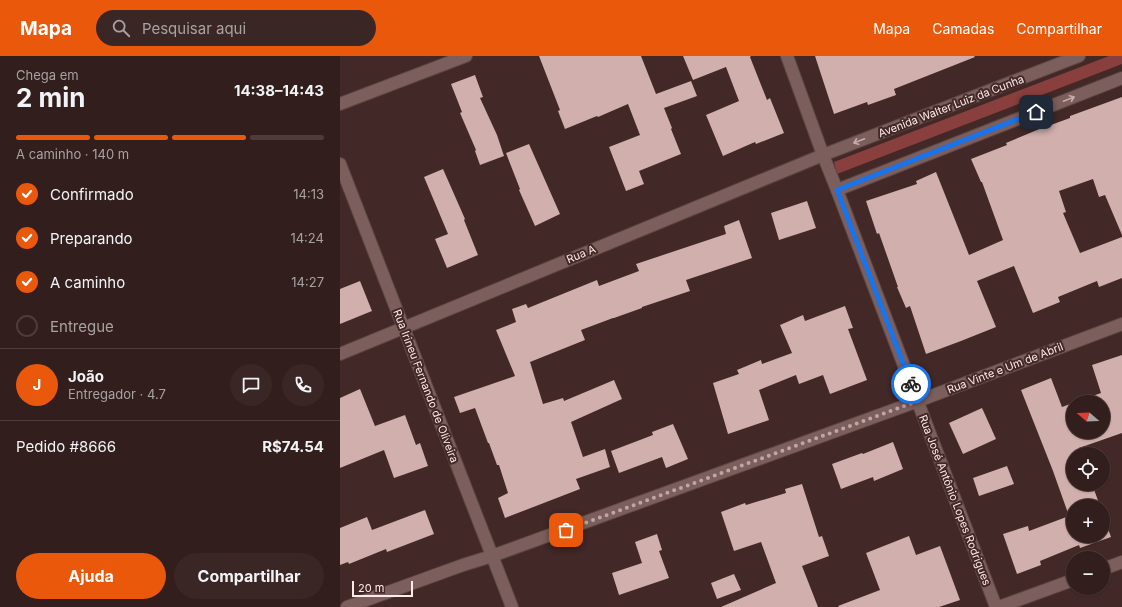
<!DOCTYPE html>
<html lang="pt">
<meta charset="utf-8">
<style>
:root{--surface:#321e1c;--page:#3a2725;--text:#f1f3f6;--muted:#a8a2a3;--line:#4d3c3b;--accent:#ea580c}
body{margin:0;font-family:Inter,sans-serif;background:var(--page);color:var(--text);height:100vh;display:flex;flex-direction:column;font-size:15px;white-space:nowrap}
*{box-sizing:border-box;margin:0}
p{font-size:13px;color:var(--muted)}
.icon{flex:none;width:22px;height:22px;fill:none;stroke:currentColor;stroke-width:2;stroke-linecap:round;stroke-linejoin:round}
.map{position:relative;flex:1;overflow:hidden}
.sheet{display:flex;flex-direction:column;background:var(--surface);width:340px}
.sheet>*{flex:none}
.needle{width:26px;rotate:289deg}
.tools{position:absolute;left:726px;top:339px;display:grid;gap:8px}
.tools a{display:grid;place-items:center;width:44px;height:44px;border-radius:50%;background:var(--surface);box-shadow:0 1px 3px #0004,0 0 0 1px var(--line);font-size:20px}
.scale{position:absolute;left:12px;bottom:10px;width:61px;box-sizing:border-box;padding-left:4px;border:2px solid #fdebe9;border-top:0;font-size:11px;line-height:14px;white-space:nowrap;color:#fdebe9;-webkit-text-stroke:3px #422826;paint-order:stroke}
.pin{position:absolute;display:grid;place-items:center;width:34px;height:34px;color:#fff;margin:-17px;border-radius:8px;box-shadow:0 2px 6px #0006}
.courier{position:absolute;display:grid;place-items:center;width:40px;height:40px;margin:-20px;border:3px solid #1a73e8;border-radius:50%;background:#fff;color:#222;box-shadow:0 1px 5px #0007}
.summary em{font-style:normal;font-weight:700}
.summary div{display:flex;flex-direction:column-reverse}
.summary{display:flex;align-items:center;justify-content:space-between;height:68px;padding:0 16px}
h1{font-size:26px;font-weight:700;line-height:30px}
.bar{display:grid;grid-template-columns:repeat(4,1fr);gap:6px 4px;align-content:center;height:48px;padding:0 16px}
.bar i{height:5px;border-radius:3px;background:var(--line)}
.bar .selected{background:var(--accent)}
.bar p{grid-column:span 4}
.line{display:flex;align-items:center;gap:10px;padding:0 16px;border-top:1px solid var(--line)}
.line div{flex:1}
.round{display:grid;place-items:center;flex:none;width:42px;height:42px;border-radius:21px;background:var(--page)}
ol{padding:0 16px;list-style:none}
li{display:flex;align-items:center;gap:12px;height:44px}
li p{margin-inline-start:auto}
li .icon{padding:4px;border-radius:50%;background:var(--accent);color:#fff;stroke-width:4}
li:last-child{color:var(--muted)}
li i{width:22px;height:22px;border:2px solid var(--line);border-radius:50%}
.action{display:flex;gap:8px;margin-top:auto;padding:8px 16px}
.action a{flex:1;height:46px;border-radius:24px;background:var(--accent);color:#fff;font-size:16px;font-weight:700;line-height:46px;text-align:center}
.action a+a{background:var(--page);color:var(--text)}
header{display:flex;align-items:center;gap:24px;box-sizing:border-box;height:56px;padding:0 20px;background:var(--accent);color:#fff}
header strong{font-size:19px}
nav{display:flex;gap:22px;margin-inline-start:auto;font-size:14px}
.search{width:280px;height:36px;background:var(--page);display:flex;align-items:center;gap:10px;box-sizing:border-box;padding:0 14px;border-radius:22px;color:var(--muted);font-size:15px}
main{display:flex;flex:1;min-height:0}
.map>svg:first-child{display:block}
.green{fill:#893f3d}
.building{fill:#d0afac}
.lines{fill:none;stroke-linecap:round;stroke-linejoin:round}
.minor-casing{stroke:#5a4543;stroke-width:14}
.tertiary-casing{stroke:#5a4543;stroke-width:14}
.minor{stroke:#7c5e5c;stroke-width:12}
.tertiary{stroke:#7c5e5c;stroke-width:12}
.oneway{stroke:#c3acaa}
.done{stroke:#bca7a5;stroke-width:4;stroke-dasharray:0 7.2}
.route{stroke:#1a73e8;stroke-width:5}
.labels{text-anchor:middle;stroke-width:4;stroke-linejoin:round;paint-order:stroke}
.street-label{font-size:11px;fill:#fdebe9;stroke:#422826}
</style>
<header>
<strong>Mapa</strong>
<div class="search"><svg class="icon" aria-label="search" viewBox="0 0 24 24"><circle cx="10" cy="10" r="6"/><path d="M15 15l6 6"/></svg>Pesquisar aqui</div>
<nav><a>Mapa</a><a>Camadas</a><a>Compartilhar</a></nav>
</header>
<main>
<section class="sheet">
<div class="summary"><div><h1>2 min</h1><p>Chega em</p></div><em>14:38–14:43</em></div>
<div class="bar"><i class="selected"></i><i class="selected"></i><i class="selected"></i><i></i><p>A caminho · 140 m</p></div>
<ol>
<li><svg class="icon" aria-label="check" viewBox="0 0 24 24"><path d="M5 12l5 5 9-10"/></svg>Confirmado<p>14:13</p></li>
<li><svg class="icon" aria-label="check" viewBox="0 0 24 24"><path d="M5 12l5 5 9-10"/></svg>Preparando<p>14:24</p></li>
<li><svg class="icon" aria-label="check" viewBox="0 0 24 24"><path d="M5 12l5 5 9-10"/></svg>A caminho<p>14:27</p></li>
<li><i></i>Entregue</li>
</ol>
<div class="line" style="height:72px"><b class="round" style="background:var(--accent);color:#fff">J</b><div><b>João</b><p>Entregador · 4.7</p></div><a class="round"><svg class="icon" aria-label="chat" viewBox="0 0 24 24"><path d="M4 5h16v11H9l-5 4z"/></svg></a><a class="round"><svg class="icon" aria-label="phone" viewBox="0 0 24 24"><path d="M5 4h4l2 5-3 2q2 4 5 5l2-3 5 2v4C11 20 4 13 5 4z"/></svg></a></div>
<div class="line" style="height:52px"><div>Pedido #8666</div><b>R$74.54</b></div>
<div class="action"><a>Ajuda</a><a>Compartilhar</a></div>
</section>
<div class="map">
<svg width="782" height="551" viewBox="0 0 782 551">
<rect width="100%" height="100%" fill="#422826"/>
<path class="green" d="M769,0H782V8L497,118L494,106Z"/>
<g class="building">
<path d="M199,0H301L316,38L351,25L357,40L324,52L332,72L331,73L341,98L299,115L304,128L286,135L269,91L300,79L288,48L258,61L257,60L225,73L218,55L220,54Z"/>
<path d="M343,0H411L410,1L427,44L430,42L444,77L416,88L415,86L383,100L366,59L399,45L386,11L353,24Z"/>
<path d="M475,0H634L635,1L554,33L556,39L528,49L527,46L494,58Z"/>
<path d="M135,19L143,41L140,42L157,79L164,100L140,109L135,95L136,94L120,57L122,56L111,28Z"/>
<path d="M782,41V179L765,139L759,141L753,123L719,135L726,156L723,157L740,197L782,181V222L759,231L757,225L718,241L720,246L693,257L674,210L637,225L656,271L621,285L586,298L570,250L566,252L557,231H558L539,177L537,178L526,145L577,128L576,125L596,116L629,199L663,184L642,126H641L631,103L667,89L666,87L697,74L730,62V60Z"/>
<path d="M189,88L220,158L195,170L179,134L180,133L166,97Z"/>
<path d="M103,113L125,163L124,164L138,199L107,212L95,183L108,178L84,121Z"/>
<path d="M467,145L476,172L439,184L431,157Z"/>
<path d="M399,164L412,202L346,224L350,235L302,251V252L274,262H273L241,274L245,284L190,306L203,348L223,342L224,345L274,324L282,343L231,366L243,401L265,393L270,411L236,423L240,433L165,462L158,442L168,437L159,409H157L149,387H148L135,352L120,357L114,341L175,320L156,274L176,266L172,253L186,248L188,252L257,224L259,230L299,215L296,208L386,178L384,170Z"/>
<path d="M20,225L32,255L0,268V233Z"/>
<path d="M505,250L513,272L508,273L527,324L490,338L483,319L459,328L456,319L419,334L429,364L388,378L373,327L399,318L397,314L421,304L422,308L452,297L440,269L463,259L465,265Z"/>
<path d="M782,299V377L739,392L741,398H733V428H752L760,450H733V480H763V459L771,481L740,492L739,489L700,505L701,509L677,518L663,478L688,470L689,475L729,460L713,415L681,334L711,322L722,351L733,347V376H763V346H735L761,337L752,309Z"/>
<path d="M20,333L35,370L65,359L76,389L80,387L88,410L54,422L44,394L0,412V342Z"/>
<path d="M642,352L656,383L623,398L609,367Z"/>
<path d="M333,368L348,403L326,412L322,401L279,417L271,395L313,379L312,376Z"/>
<path d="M553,386L563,413L534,425L533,421L501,433L492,408L522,397L523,398Z"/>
<path d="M667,410L674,428L639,440L633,422Z"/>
<path d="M462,428L479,481L482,480L489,500L462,510L478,551H381L436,527L421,486L394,495L381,456L405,447L406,449L446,437L445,433Z"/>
<path d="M85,454L94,478L47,496L46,493L9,508L8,506L0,509V472L27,461L32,474Z"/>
<path d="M317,478L322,494L319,495L329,522L279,539L272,517L302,507L295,486Z"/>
<path d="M569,480L576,499L600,490L620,544L599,551H499L498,550L540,534L526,497Z"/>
<path d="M394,518L401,534L377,543L371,527Z"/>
</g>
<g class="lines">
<defs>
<g id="minor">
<path d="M0,48L126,0"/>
<path d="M0,108L172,551"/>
<path d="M497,134L656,551"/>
<path d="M0,298L483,99L447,0"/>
<path d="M763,513L782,506"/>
<path d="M7,551L123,509L152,500L578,345L782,268"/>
<path d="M659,551L733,524"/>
</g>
<path id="tertiary" d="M739,0L483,99L497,134L782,22"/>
</defs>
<use href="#minor" class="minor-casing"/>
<use href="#tertiary" class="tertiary-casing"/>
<use href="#minor" class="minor"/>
<use href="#tertiary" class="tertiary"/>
</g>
<defs><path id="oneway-shaft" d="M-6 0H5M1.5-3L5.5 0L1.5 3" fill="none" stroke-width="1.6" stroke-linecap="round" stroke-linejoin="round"/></defs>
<g class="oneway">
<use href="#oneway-shaft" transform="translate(729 43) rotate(-21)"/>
<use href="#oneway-shaft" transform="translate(519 85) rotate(159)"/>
</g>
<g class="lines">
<path class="done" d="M226,474L578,345L571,328"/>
<path class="route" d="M571,328L497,134L696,56"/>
</g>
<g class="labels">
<g class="street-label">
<text transform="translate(611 50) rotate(-21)" y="4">Avenida Walter Luiz da Cunha</text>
<text transform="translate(241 198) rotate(-22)" y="4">Rua A</text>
<text transform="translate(665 312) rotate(-21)" y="4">Rua Vinte e Um de Abril</text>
<text transform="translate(86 330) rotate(69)" y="4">Rua Irineu Fernando de Oliveira</text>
<text transform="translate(615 444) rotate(69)" y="4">Rua José Antônio Lopes Rodrigues</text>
</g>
</g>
</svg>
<div class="tools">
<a><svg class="needle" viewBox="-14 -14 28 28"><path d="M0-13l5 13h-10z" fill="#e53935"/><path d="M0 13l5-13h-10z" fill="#a8a2a3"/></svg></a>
<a><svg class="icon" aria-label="locate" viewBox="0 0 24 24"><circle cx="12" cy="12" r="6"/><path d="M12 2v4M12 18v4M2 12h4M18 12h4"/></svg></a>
<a>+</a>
<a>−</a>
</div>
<div class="scale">20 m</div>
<div class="pin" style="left:226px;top:474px;background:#ea580c"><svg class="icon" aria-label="bag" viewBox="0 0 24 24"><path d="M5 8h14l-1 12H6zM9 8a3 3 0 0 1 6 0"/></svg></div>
<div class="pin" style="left:696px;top:56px;background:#1f2937"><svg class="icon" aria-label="home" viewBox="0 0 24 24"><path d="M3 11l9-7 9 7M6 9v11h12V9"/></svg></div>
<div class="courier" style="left:571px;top:328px"><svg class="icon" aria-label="bike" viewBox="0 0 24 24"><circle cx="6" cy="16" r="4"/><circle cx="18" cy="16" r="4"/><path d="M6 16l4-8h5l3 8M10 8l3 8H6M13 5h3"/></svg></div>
</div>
</main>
